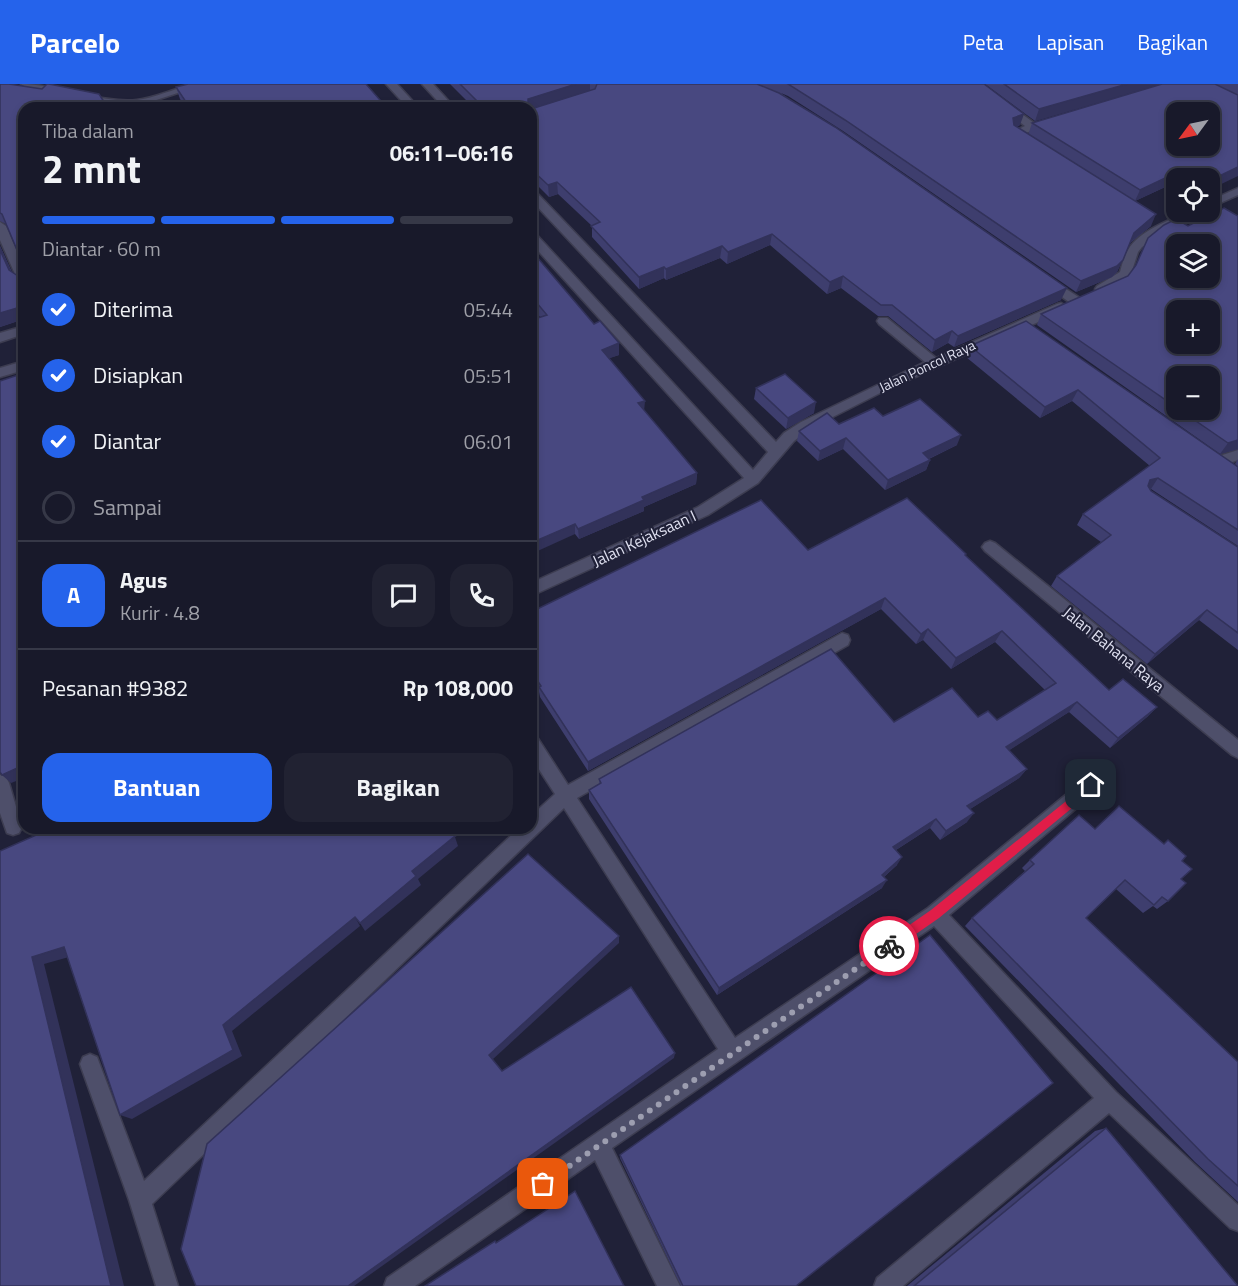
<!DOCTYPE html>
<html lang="id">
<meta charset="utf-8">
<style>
:root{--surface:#18192a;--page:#212232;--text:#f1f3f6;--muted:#9fa0a8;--line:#363847;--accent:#2563eb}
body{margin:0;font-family:"Titillium Web",sans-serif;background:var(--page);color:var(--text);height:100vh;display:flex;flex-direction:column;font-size:22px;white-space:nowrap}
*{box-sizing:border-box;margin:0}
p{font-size:20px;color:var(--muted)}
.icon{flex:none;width:33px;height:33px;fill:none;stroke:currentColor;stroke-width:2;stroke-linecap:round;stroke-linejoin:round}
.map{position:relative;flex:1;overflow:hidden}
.panel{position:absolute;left:18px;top:18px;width:519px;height:732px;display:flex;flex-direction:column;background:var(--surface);border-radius:18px;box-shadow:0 3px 9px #0003,0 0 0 2px var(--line)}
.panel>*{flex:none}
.needle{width:39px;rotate:237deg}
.tools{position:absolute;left:1166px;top:18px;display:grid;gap:12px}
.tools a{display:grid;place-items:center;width:54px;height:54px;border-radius:12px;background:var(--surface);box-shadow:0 3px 9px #0003,0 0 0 2px var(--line);font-size:30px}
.pin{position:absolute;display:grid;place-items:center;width:51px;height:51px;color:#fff;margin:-26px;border-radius:12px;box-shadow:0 3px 9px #0006}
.courier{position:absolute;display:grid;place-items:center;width:60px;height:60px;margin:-30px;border:4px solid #e11d48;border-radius:50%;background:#fff;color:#222;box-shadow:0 2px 8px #0007}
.overview em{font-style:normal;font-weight:700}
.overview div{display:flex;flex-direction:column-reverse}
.overview{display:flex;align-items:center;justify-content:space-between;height:102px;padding:0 24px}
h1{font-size:39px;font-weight:700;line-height:45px}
.bar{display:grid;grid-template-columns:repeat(4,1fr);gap:9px 6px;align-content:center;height:72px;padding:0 24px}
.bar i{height:8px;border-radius:4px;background:var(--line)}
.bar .active{background:var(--accent)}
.bar p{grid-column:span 4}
.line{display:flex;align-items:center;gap:15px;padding:0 24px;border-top:2px solid var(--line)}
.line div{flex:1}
.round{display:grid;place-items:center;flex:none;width:63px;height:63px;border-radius:18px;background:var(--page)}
ol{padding:0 24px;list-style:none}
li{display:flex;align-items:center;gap:18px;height:66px}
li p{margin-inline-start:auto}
li .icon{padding:6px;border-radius:50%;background:var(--accent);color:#fff;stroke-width:4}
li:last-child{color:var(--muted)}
li i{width:33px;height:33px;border:3px solid var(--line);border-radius:50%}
.cta{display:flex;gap:12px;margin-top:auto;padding:12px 24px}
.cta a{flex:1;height:69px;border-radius:18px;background:var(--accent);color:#fff;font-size:24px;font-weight:700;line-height:69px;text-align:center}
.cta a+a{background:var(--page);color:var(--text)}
header{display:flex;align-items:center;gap:36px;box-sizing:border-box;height:84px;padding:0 30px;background:var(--accent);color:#fff}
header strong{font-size:28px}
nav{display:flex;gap:33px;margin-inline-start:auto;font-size:21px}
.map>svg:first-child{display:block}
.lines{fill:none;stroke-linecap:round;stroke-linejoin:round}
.service-casing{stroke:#3d3d51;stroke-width:3}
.minor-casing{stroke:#3d3d51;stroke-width:3}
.service{fill:#4e4f6a;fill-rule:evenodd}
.minor{fill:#4e4f6a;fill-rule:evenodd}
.wall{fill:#3e3e6e;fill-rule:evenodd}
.shaded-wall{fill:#32325a}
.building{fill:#484880;stroke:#32325a;stroke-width:1.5;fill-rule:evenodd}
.route{fill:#e11d48}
.done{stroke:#9d9eb0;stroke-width:6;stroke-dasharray:0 10.8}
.labels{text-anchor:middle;stroke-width:4.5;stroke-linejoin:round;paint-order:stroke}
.far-street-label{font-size:14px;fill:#e0e1f1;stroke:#202138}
.street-label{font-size:16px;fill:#e0e1f1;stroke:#202138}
</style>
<header>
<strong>Parcelo</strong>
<nav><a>Peta</a><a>Lapisan</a><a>Bagikan</a></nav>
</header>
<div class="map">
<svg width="1238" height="1202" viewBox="0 0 1238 1202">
<rect width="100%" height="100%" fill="#202138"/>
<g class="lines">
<defs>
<path id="service" d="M411,17L415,18V22L395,24Z"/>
<g id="minor">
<path d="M21,0C58,0 103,20 137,16C161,13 181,0 205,0L138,22L116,21L26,3Z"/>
<path d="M386,0H397L419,24H408Z"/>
<path d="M422,0H433L455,24H444Z"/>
<path d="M969,0H981L1037,41V45L1023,50L1030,54V58H1022L1010,49L1025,42Z"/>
<path d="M1238,104V111L1209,124V117Z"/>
<path d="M531,106L535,107L776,358L784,349L801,338L925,278L879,240L877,237L879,234H887L936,274L1057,220L1061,219L1067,223L1065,226L880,309L811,344L794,357L758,399L708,431L531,512V499L698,423L744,394L531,159V148L535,149L753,386L768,368L531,116Z"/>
<path d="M1187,128H1201L1142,163L1138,168L1130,193L1105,208H1097L1095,205L1097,202L1120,188C1122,181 1124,172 1128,166C1139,147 1168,137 1187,128Z"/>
<path d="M0,138L6,142L24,183V201L18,197L0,156Z"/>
<path d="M1046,192L1080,214L1082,217L1080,220H1072L1042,199V193Z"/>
<path d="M24,242V250L0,258V249Z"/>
<path d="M24,277V286L0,293V284Z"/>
<path d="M1238,366V376L1218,383L1211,378L1213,374Z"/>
<path d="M990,457L995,459L1238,656V674L1232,671L985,467L982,463L985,459Z"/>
<path d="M842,549L848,551L850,556L848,561L577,714L735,954L928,824L1085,695L1091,693L1097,695L1100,701L1097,707L949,831L1116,1008L1238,1121V1147L1230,1144L1109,1029L903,1202H874L877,1194L1094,1014L934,842L612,1064L680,1202H657L595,1076L415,1202H384L387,1194L718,965L564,724L152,1120L178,1202H156L129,1116L80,980L83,973L90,970L97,973L144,1097L519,744H531V732L555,710L531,673V650L537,653L568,701Z"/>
<path d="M0,691L6,693L9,699L22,743L19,749L13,751L7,749L0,729Z"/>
</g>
</defs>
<use href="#service" class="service-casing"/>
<use href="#minor" class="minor-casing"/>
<use href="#service" class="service"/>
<use href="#minor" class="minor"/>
</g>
<g class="wall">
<path d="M0,0H9L24,235L0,243V162L12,188L18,192L19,171L6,140L0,137Z"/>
<path d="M450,0H984L1020,41L1016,43L1028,51L1032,39L1157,1L1035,37L985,0H1238V92L1209,94H1176V98L1135,117L1151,142L1130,159L1117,188L1112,193L1076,208L843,47L788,12L781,9L1061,216L954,263L948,259L932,268L888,232H878L841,204L827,210L770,161L727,180L720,174L666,196L664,194L639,205L592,153V142L558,110L549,113L531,95V24H474Z"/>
<path d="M176,3L387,24H187L180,15Z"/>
<path d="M1238,132V365L1220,370L1037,241L1041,230L1128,192L1188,142ZM1176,292L1209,326H1176Z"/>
<path d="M531,166L619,271L609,274L644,327L697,389L696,400L644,423V427L579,455L575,450L540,233L531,222Z"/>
<path d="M1026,237L1238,383V462L1151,405H1150L1151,407L1238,463V566L1199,536L1147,580L1051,502L1057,492L1101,458L1077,441L1083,430L1150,382L1072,317L1040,334L966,273L970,262Z"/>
<path d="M756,304L814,329L786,345L754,315Z"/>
<path d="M883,332L957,361L929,375L930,376L926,386L885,406L843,365L818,377L797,357L799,347Z"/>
<path d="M1238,375V383L1235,380Z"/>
<path d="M808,466L965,472L1109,606L1157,623L1147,633L1110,664L1069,628L1009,666L1027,685L1019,694L970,725L967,738L940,756L930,744L896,766L897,781L884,793L882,804L717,911L589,715V706L599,700V695L894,638L978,633L997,636L1045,606L995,558L951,585L923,556L916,560L881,525L588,687L540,613L539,608L531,596V528Z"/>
<path d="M1095,745L1182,777L1181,795L1168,817L1157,825L1153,822L1143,829L1116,805L1086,834L1238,978V1118L1195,1078L965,842L972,834L1025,787L1022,784L1030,776Z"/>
<path d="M1106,1044L1238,1202H907L1095,1047Z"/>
<path d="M620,1071L796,1202H681L620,1074Z"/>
</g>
<g class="shaded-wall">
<path d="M576,0H590V7L531,26V24H528V15Z"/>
<path d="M1127,0H1162L1035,37L1039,25Z"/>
<path d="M1024,30L1020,41L1009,46L1013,34Z"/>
<path d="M1238,83V92L1209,106V97Z"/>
<path d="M1186,84L1181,94H1176V98L1135,117L1140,106Z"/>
<path d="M557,98L558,110L549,113L548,101Z"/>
<path d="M1156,130L1151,142L1128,160L1134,149Z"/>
<path d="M772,150L770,161L727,180L728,168Z"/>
<path d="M0,162L16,198L9,186L0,166Z"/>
<path d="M722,162L720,174L666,196V185Z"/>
<path d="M1123,176L1117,188L1112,193L1076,208L1081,197Z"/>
<path d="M664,183V194L639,205V193Z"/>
<path d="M843,192L841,204L827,210L830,198Z"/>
<path d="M1067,204L1061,216L954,263L958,252Z"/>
<path d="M24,222V235L0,243V229Z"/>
<path d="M952,247L948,259L932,268L935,256Z"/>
<path d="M619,259V271L602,277V266Z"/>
<path d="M1078,306L1072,317L1040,334L1045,323Z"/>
<path d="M645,317L644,328L638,319Z"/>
<path d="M816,318L814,329L786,345L788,334Z"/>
<path d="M961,351L957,361L920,379L923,369Z"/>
<path d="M846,354L843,365L818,377L820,367Z"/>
<path d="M1238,356V365L1220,370L1228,359Z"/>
<path d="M930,376L926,386L885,406L888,396Z"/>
<path d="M697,389L696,400L644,423V427L579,455L578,445L642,413Z"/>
<path d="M1158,394L1151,405L1143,407L1150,396Z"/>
<path d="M575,440V450L531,470V459Z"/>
<path d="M885,514L881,525L588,687V678Z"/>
<path d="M1207,526L1199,536L1147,580L1155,570Z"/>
<path d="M928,545L923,556L916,560L921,550Z"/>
<path d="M1002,547L995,558L951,585L956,574Z"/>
<path d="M1077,618L1069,628L999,673L1006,663Z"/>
<path d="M1157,623L1147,633L1110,664L1118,654Z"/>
<path d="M24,681V694L11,699L2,691Z"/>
<path d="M1027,685L1019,694L961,731L967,722Z"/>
<path d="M974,729L967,738L940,756L946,747Z"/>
<path d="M936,735L930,744L888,771L893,763Z"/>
<path d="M450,744H472L455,753L458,762L418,795L421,801L365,847L360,839L412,787L448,745Z"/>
<path d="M902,773L897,781L877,799L882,791Z"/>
<path d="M887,796L882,804L717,911L719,904Z"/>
<path d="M355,833L360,842L232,947L242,972L132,1035L120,1031L223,941Z"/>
<path d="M619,852V859L492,976L489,971Z"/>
<path d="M64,863L76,871L44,880L124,1202H111L32,873Z"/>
<path d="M675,969L674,974L354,1202H348Z"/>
</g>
<g class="building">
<path d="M0,0H9L42,5L47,0H49L99,10L108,24H24V222L0,229V166L9,186L18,192L19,171L2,130L0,129Z"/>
<path d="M188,0H366L387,24H190L176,3Z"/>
<path d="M460,0H576L528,15V23L530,24H484Z"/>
<path d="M597,0H757L779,9L835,43L1067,204L958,252L952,247L935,256L892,221H881L843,192L830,198L772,150L728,168L722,162L666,185L664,183L639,193L591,142L600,138L557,98L548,101L531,85V25L595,5Z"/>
<path d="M788,0H984L1024,30L1013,34L1014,41L1156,130L1134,149L1123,176L1117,182L1081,197L845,36Z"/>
<path d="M1004,0H1127L1039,25Z"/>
<path d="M1162,0H1215L1238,11V83L1209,97V94H1203L1186,84L1140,106L1032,39ZM1176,28H1209V62H1176Z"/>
<path d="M1224,124L1238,132V356L1228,359L1180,326H1209V292H1176V323L1041,230L1128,192L1136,181L1148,154L1164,141L1176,135L1188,142ZM1176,160H1209V194H1176ZM1176,226H1209V260H1176Z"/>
<path d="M531,166L594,240L600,237L619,259L602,266L645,317L638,319L697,389L642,413L644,416L578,445L575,440L531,459V236L547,231L531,212Z"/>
<path d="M1026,237L1238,383V446L1158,394L1150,396L1148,402L1151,407L1238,463V549L1207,526L1155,570L1057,492L1111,451L1083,430L1160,374L1078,306L1045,323L970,262Z"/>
<path d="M24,289V681L2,691L0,688V297Z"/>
<path d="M785,290L816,318L788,334L756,304Z"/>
<path d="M920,315L961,351L923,369L930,376L888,396L846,354L820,367L799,347L827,329L839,340L874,324L883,332Z"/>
<path d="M907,414L966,470L965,471L1109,606L1123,595L1157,623L1118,654L1077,618L1006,663L1027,685L967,722L974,729L946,747L936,735L893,763L902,773L882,791L887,796L719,904L589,706L601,699L599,695L831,565L894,638L952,604L978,633L988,627L997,636L1056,599L1002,547L956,574L928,545L921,550L885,514L588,678L539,603L541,602L531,587V528L761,416L808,466Z"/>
<path d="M1119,722L1164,760L1168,756L1186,772L1182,777L1192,785L1181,795L1186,799L1168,817L1162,813L1154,821L1125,796L1086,834L1238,978V1102L1208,1075L972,834L1034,780L1030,776L1079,731L1095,745Z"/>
<path d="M52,744H450L448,745L455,752L412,787L416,792L360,839L355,833L223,941L233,966L120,1031L64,863L32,873L111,1202H0V767Z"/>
<path d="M528,770L619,852L489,971L502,987L631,903L675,969L348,1202H196L181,1165L207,1060Z"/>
<path d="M930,851L1053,999L796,1202H683L620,1071Z"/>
<path d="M1106,1044L1238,1202H914Z"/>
<path d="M575,1107L624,1202H425L495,1157L496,1159Z"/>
</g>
<path class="route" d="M1091,697L1097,701L1095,705L939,834L893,866H885V858L931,826Z"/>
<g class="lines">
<path class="done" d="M543,1100L889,862"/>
</g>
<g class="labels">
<g class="far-street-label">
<text transform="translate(927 282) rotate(-25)" y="5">Jalan Poncol Raya</text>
</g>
<g class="street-label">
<text transform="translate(644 454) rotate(-25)" y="6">Jalan Kejaksaan I</text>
<text transform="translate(1114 565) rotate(39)" y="6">Jalan Bahana Raya</text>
</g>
</g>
</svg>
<div class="tools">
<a><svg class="needle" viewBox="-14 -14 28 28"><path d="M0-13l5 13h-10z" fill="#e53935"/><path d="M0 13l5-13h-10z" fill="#9fa0a8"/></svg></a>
<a><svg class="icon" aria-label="locate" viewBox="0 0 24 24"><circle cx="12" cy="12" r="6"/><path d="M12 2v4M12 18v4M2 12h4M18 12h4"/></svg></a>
<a><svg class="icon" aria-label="layers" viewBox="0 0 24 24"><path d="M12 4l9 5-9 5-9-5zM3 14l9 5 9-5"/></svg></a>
<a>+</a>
<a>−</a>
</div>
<div class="pin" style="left:543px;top:1100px;background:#ea580c"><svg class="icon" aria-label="bag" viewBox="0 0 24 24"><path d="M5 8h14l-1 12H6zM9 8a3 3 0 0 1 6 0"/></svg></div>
<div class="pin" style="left:1091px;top:701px;background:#1f2937"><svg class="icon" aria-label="home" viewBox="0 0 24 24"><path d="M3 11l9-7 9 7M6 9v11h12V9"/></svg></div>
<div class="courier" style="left:889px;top:862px"><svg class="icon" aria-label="bike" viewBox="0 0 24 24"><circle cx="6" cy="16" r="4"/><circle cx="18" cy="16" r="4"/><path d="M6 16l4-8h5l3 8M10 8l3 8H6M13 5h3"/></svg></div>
<section class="panel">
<div class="overview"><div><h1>2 mnt</h1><p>Tiba dalam</p></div><em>06:11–06:16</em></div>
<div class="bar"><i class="active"></i><i class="active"></i><i class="active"></i><i></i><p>Diantar · 60 m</p></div>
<ol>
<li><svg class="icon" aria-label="check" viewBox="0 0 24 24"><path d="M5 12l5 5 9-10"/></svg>Diterima<p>05:44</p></li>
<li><svg class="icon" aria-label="check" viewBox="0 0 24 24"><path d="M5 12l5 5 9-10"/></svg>Disiapkan<p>05:51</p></li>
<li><svg class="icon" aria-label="check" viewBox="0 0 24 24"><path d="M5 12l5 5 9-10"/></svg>Diantar<p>06:01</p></li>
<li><i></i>Sampai</li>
</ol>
<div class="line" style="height:108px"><b class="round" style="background:var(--accent);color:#fff">A</b><div><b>Agus</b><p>Kurir · 4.8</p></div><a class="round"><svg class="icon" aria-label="chat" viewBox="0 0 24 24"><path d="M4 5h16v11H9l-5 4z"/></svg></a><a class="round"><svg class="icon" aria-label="phone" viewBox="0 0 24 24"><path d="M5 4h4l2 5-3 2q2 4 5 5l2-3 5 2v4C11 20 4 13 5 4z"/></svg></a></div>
<div class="line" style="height:78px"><div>Pesanan #9382</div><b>Rp 108,000</b></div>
<div class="cta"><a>Bantuan</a><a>Bagikan</a></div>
</section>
</div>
